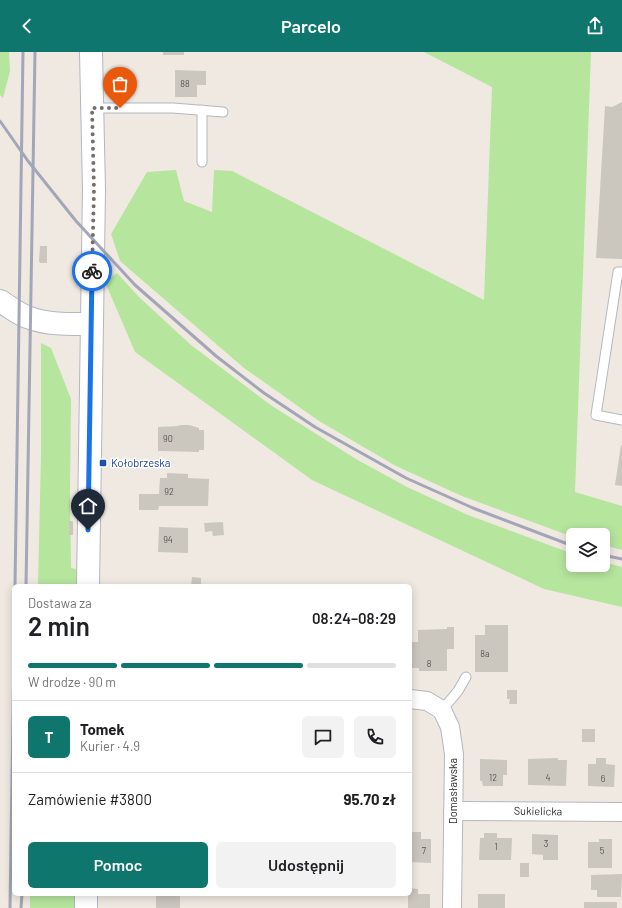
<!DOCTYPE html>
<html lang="pl">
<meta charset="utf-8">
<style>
:root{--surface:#fff;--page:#f2f2f2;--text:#202124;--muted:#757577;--line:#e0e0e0;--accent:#0f766e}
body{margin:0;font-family:Barlow,sans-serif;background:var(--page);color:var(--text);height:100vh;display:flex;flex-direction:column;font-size:15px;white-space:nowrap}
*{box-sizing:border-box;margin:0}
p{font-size:13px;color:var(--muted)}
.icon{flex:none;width:22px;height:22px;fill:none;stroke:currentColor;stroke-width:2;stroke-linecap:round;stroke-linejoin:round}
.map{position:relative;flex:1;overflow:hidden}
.drawer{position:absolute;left:12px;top:532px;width:400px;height:312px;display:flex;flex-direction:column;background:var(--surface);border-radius:6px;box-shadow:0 2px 10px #0003}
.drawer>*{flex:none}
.controls{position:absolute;left:566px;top:476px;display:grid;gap:8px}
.controls a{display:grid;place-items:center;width:44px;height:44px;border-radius:6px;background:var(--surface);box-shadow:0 2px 10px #0003;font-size:20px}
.pin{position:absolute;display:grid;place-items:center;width:34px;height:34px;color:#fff;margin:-41px -17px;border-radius:50% 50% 50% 0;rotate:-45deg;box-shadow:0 0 4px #0007}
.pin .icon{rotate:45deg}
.courier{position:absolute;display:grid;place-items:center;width:40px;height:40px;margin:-20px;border:3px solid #1a73e8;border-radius:50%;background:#fff;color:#222;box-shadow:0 1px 5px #0007}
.head em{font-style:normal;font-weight:600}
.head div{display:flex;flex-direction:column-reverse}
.head{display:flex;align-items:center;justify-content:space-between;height:68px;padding:0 16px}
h1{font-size:26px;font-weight:600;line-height:30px}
.bar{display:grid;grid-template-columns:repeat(4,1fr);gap:6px 4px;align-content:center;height:48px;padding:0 16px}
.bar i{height:5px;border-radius:3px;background:var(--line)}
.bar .selected{background:var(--accent)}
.bar p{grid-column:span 4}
.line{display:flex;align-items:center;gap:10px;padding:0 16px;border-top:1px solid var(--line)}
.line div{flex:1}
.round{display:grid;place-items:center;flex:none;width:42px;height:42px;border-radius:6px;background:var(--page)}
.cta{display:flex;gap:8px;margin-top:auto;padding:8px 16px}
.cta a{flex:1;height:46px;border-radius:6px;background:var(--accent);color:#fff;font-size:16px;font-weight:600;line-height:46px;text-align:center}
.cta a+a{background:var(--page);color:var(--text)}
header{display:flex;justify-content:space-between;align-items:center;height:52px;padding:0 16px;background:var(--accent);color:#fff;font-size:18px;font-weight:600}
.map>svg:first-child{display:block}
.green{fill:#b6e59e}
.building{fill:#cbc7bf}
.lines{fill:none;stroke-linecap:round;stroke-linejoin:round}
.lane-casing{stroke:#b4b7c1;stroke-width:11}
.street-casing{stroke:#b4b7c1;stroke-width:20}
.secondary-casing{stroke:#b4b7c1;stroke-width:24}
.lane{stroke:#fff;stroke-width:9}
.street{stroke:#fff;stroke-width:18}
.secondary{stroke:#fff;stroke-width:22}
.rail{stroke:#a3a6b8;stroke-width:3}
.done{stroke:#726f6d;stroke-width:4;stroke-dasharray:0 7.2}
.route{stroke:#1a73e8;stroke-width:5}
.transit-dot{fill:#1a4fb4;stroke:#fff;stroke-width:1.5}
.labels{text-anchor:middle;stroke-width:3;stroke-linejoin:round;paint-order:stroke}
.number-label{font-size:9px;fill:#555452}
.transit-label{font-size:11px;fill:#164399;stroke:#fff;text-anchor:start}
.street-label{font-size:11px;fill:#2e2e2e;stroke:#fff}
</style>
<header><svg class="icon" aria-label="back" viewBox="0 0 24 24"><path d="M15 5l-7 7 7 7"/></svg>Parcelo<svg class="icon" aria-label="share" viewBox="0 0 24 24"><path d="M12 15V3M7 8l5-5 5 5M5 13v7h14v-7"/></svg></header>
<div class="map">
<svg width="622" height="856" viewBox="0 0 622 856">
<rect width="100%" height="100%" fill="#efe9e1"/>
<g class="green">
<path d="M0,0H9L10,19L3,46L0,43Z"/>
<path d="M424,0H591L575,440L622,454V498L603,493V483H573V485L462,444L396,414L319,369L244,316L120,209L111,182L147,120L176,118L184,149L212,160L214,118L232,119L484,248L492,35Z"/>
<path d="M117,221L139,245L191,293L272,354L356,407L407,435L468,463L573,502V513H603V510L622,515V555L544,537L312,428L135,300L105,230Z"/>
<path d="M41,291L51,296L71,347L70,441L71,516L76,517V534H38L41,403Z"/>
<rect x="30" y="842" width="45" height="14"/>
</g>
<g class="building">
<rect x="163" y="0" width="21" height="3"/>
<path d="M175,18L206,19V33H197V45H175Z"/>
<path d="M622,50V207L596,206L605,54L612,55Z"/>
<path d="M40,194H47V211H40L39,209Z"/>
<path d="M180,373H189L199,376V378H204V398H199V400L158,399V375L178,374Z"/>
<path d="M621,393H622V434L615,433Z"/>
<path d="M167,421L188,422V426L209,427L208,454H159L158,458H139V442H159L160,426H167Z"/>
<rect x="69" y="469" width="4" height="14"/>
<path d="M223,470L224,483L213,484L212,479L205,480L204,471Z"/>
<path d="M159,475L188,476V501L158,500Z"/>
<path d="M192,525L201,526V534H191Z"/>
<path d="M485,573H508V620H475V583H485Z"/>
<path d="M447,575H454V597H447V619H419V616H410V590H418V578L447,577Z"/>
<path d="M507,638H517V652H509L510,647H507Z"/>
<rect x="582" y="677" width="13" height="13"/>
<path d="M558,706V708H567L566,734L528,733V707Z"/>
<path d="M596,706H606V712L615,713L614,735L588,734V712H596Z"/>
<path d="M480,707L507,708V723H503V734H483L482,729H480Z"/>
<path d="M410,780H421V787H431V811L410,810Z"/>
<path d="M484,781H497V786H512L511,808H479L480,786H484Z"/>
<path d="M532,782L558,783V808H543V803L532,802Z"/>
<path d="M599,787H612V816H588V790H599Z"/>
<rect x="520" y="811" width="9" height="14"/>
<path d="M622,822L621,845H597V838H591V823Z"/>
<path d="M410,836L418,837V842H430V856H408V842H410Z"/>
<rect x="156" y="842" width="24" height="14"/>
<rect x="478" y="842" width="27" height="14"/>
<rect x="584" y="850" width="33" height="6"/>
</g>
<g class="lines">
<defs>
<g id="lane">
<path d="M92,56H173L223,60"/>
<path d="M202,110V58"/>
<path d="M622,220H618L596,363L622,368"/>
<path d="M442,658L458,639L466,625"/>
</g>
<g id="street">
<path d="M410,647L427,649L442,658L450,675L454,702L452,856"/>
<path d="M453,759L622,760"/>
</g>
<g id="secondary">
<path d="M0,249C10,255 19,263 30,266C49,273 71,272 91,272"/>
<path d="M88,534L94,138L91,0"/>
<path d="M86,856V842"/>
</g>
</defs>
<use href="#lane" class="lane-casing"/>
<use href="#street" class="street-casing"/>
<use href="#secondary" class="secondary-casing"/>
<use href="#lane" class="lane"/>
<use href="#street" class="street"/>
<use href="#secondary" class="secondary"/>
<g class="rail">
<path d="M0,69L28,109L76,169L135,233L216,304L264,341L315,375L406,426L473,456L573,494"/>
<path d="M603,503L622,507"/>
<path d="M15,534L23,0"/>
<path d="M26,534L35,0"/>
<path d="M10,856L14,599"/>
<path d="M21,856L22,842"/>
</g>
</g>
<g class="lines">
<path class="done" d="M92,219L94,138L92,56H120"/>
<path class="route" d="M88,478L92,219"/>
</g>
<rect class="transit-dot" x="99" y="407" width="8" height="8" rx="2"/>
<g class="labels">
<g class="number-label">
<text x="185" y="35">88</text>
<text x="168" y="390">90</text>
<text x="169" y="443">92</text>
<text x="168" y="491">94</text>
<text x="485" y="605">8a</text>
<text x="429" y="615">8</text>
<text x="493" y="729">12</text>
<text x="548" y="729">4</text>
<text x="603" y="730">6</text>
<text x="546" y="795">3</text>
<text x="496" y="798">1</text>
<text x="424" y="802">7</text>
<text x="602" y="802">5</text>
</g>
<g class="transit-label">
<text x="111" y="415">Kołobrzeska</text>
</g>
<g class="street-label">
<text transform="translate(453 739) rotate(-90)" y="4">Domasławska</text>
<text transform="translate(538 759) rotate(1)" y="4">Sukielicka</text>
</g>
</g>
</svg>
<div class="controls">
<a><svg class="icon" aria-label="layers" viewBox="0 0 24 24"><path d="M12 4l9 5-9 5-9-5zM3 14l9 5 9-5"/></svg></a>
</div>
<div class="pin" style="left:120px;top:56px;background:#ea580c"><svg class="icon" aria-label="bag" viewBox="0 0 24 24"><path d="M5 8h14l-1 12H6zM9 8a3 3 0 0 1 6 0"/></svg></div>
<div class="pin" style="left:88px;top:478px;background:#1f2937"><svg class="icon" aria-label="home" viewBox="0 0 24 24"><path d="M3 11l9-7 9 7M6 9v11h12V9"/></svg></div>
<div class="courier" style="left:92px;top:219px"><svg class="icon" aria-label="bike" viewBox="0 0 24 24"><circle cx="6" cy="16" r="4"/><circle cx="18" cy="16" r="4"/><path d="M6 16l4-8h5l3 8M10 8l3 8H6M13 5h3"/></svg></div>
<section class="drawer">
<div class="head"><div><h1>2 min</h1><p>Dostawa za</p></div><em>08:24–08:29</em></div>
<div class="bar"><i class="selected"></i><i class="selected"></i><i class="selected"></i><i></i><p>W drodze · 90 m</p></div>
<div class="line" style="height:72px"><b class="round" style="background:var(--accent);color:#fff">T</b><div><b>Tomek</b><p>Kurier · 4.9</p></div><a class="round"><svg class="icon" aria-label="chat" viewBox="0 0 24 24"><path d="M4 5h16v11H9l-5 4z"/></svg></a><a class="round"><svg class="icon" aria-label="phone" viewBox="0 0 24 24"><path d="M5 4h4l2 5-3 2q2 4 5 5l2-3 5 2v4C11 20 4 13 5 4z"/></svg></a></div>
<div class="line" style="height:52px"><div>Zamówienie #3800</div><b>95.70 zł</b></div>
<div class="cta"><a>Pomoc</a><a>Udostępnij</a></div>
</section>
</div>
